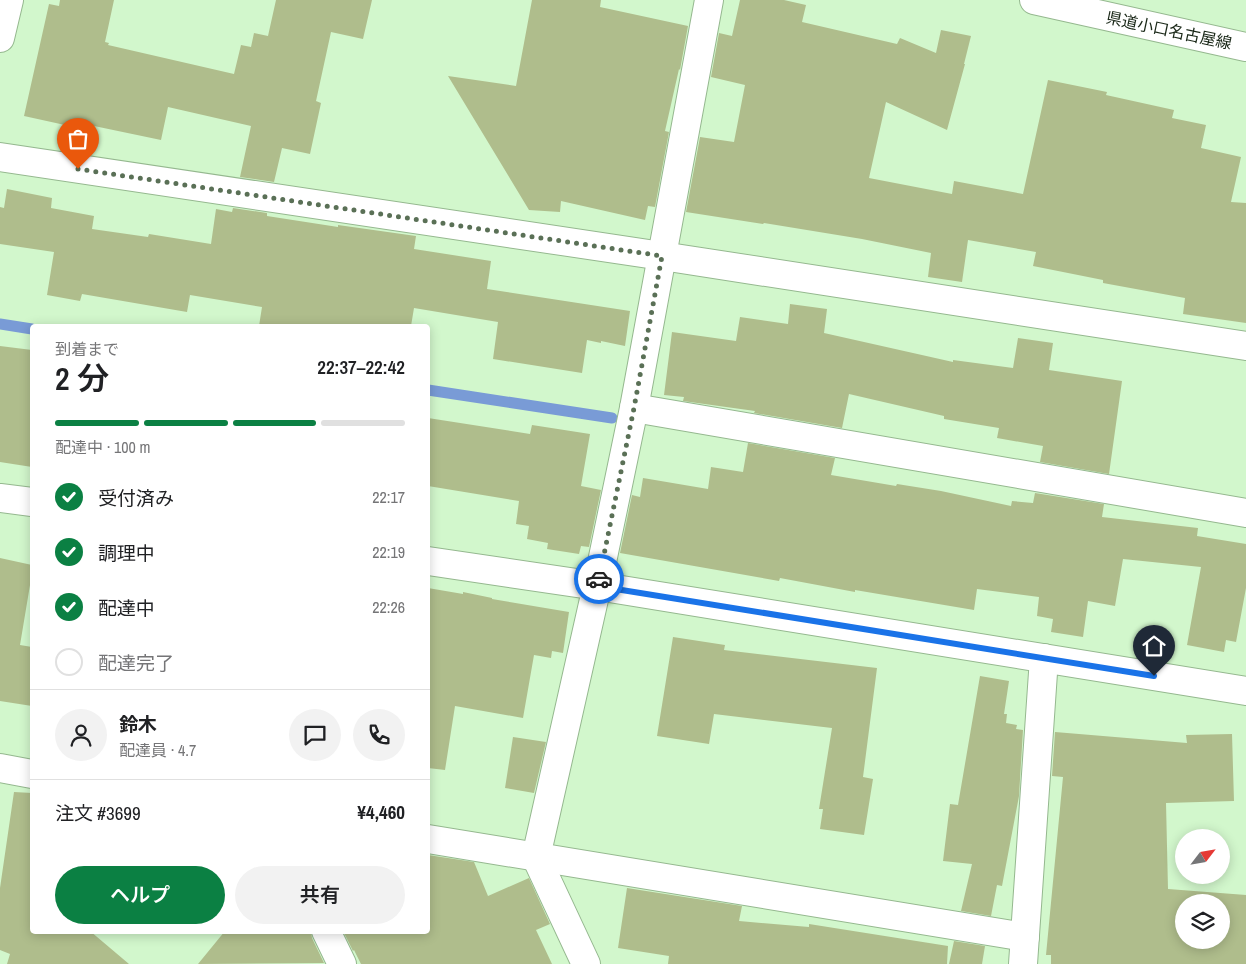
<!DOCTYPE html>
<html lang="ja">
<meta charset="utf-8">
<style>
:root{--surface:#fff;--page:#f2f2f2;--text:#202124;--muted:#757577;--line:#e0e0e0;--accent:#0b8043}
body{margin:0;font-family:"Archivo Narrow","Noto Sans JP",sans-serif;background:var(--page);color:var(--text);height:100vh;display:flex;flex-direction:column;font-size:19px;white-space:nowrap}
*{box-sizing:border-box;margin:0}
p{font-size:16px;color:var(--muted)}
.icon{flex:none;width:28px;height:28px;fill:none;stroke:currentColor;stroke-width:2;stroke-linecap:round;stroke-linejoin:round}
.map{position:relative;flex:1;overflow:hidden}
.drawer{position:absolute;left:30px;top:324px;width:400px;height:610px;display:flex;flex-direction:column;background:var(--surface);border-radius:5px;box-shadow:0 2px 12px #0003}
.drawer>*{flex:none}
.needle{width:32px;rotate:59deg}
.controls{position:absolute;left:1175px;top:829px;display:grid;gap:10px}
.controls a{display:grid;place-items:center;width:55px;height:55px;border-radius:50%;background:var(--surface);box-shadow:0 2px 12px #0003;font-size:25px}
.pin{position:absolute;display:grid;place-items:center;width:42px;height:42px;color:#fff;margin:-51px -21px;border-radius:50% 50% 50% 0;rotate:-45deg;box-shadow:0 0 5px #0007}
.pin .icon{rotate:45deg}
.courier{position:absolute;display:grid;place-items:center;width:50px;height:50px;margin:-25px;border:4px solid #1a73e8;border-radius:50%;background:#fff;color:#222;box-shadow:0 1px 6px #0007}
.summary em{font-style:normal;font-weight:600}
.summary div{display:flex;flex-direction:column-reverse}
.summary{display:flex;align-items:center;justify-content:space-between;height:85px;padding:0 25px}
h1{font-size:32px;font-weight:600;line-height:38px}
.bar{display:grid;grid-template-columns:repeat(4,1fr);gap:8px 5px;align-content:center;height:60px;padding:0 25px}
.bar i{height:6px;border-radius:4px;background:var(--line)}
.bar .selected{background:var(--accent)}
.bar p{grid-column:span 4}
.line{display:flex;align-items:center;gap:12px;padding:0 25px;border-top:1px solid var(--line)}
.line div{flex:1}
.round{display:grid;place-items:center;flex:none;width:52px;height:52px;border-radius:26px;background:var(--page)}
ol{padding:0 25px;list-style:none}
li{display:flex;align-items:center;gap:15px;height:55px}
li p{margin-inline-start:auto}
li .icon{padding:5px;border-radius:50%;background:var(--accent);color:#fff;stroke-width:4}
li:last-child{color:var(--muted)}
li i{width:28px;height:28px;border:2px solid var(--line);border-radius:50%}
.cta{display:flex;gap:10px;margin-top:auto;padding:10px 25px}
.cta a{flex:1;height:58px;border-radius:30px;background:var(--accent);color:#fff;font-size:20px;font-weight:600;line-height:58px;text-align:center}
.cta a+a{background:var(--page);color:var(--text)}
.map>svg:first-child{display:block}
.lines{fill:none;stroke-linecap:round;stroke-linejoin:round}
.stream{stroke:#799bd6;stroke-width:11}
.building{fill:#afbd8c;fill-rule:evenodd}
.street-casing{stroke:#95b88f;stroke-width:30}
.secondary-casing{stroke:#95b88f;stroke-width:30}
.street{stroke:#fff;stroke-width:28}
.secondary{stroke:#fff;stroke-width:28}
.done{stroke:#5a7056;stroke-width:5;stroke-dasharray:0 9}
.route{stroke:#1a73e8;stroke-width:6}
.labels{text-anchor:middle;stroke-width:5;stroke-linejoin:round;paint-order:stroke}
.street-label{font-size:16px;fill:#192717;stroke:#fff}
</style>
<div class="map">
<svg width="1246" height="964" viewBox="0 0 1246 964">
<rect width="100%" height="100%" fill="#d2f7cc"/>
<g class="lines">
<g class="stream">
<path d="M0,324L32,329"/>
<path d="M428,390L612,418"/>
</g>
</g>
<g class="building">
<path d="M60,0H114L105,42L109,43L108,45L234,74L241,45L251,47L254,33L268,36L276,0H372L363,39L331,32L316,101L321,103L310,154L282,148L274,182L240,177L251,126L168,107L161,140L75,122L74,127L24,116L49,4L59,6Z"/>
<path d="M532,0H601L600,7L688,26L680,70L679,69L665,131L669,132L655,207L648,206L645,220L561,201L560,212L529,210L448,76L516,86Z"/>
<path d="M740,0H784L806,5L802,22L897,44L900,38L936,53L941,30L971,36L964,64H965L947,130L886,102L869,178L952,194L954,181L1023,194L1048,80L1107,92L1106,95L1174,110L1172,118L1206,125L1201,148L1241,157L1231,202L1246,203V323L1183,314L1185,298L1103,283V280L1033,266L1036,252L968,240L962,282L928,277L931,253L862,239L764,223L763,224L686,212L700,137L734,142L745,85L711,77L719,33L732,36Z"/>
<path d="M7,189L52,198L51,208L94,216L92,229L148,237L149,234L211,244L216,209L232,212L233,208L267,213V216L338,227V225L416,236L414,249L491,261L487,289L630,311L625,346L601,341V343L587,340L582,373L493,359L498,322L414,308L411,326H259L262,307L190,295L187,312L82,294L80,301L47,295L54,252L0,244V207L4,208Z"/>
<path d="M790,304L827,309L824,333L953,362V360L1013,368L1018,338L1053,343L1049,370L1122,381L1109,474L1040,462L1043,446L997,438L999,428L944,419V416L849,394L842,428L754,413L755,411L683,401L684,397L664,395L672,332L736,341L740,317L788,324Z"/>
<path d="M0,346L32,350V467L0,462Z"/>
<path d="M428,418L530,434L532,425L590,434L581,486L601,490L589,547L581,546L579,554L547,549L548,543L527,539L529,526L516,524L519,501L428,486Z"/>
<path d="M748,443L835,458L831,475L896,486L897,484L941,491L1011,506L1012,501L1033,503L1035,493L1104,504L1102,517L1198,528L1197,536L1246,544V588L1236,642L1226,640L1224,652L1187,645L1201,567L1123,559L1115,606L1088,601L1083,637L1051,632L1053,619L1037,616L1039,597L977,589L974,610L855,590V592L780,578L779,581L620,553L632,495L640,497L643,478L708,489L711,467L743,472Z"/>
<path d="M0,558L32,565V573L20,645L32,647V706L0,701Z"/>
<path d="M428,588L463,594V592L492,598V599L569,612L563,653L552,651L551,658L534,655L523,718L455,706L445,770L428,768Z"/>
<path d="M673,637L725,645L724,650L877,668L863,777L873,779L864,835L820,829L823,809H819L832,728L714,714L709,744L657,736Z"/>
<path d="M980,676L1009,681L1004,714H1007L1006,723L1017,725L1016,729L1023,730L1019,796L1002,886L997,885L991,916L961,911L972,864L943,861L950,804L958,805Z"/>
<path d="M1055,732L1187,743L1186,735L1232,734L1234,801L1166,803L1168,889L1246,895V964H1051V955H1046L1063,777L1052,776ZM1184,902H1221V940H1184Z"/>
<path d="M513,737L546,742L534,793L505,788Z"/>
<path d="M14,792L32,793V931H90L129,964H7L10,954L0,950V888Z"/>
<path d="M428,855L474,862L488,896L529,878L550,924L536,930L552,964H361L354,950L353,951L343,931H428Z"/>
<path d="M627,888L742,906L739,921L809,927V924L948,946L947,964H668L669,956L618,948Z"/>
<path d="M225,931H311L312,938L324,963L198,964Z"/>
<path d="M954,941L985,946L982,964H949Z"/>
</g>
<g class="lines">
<defs>
<g id="street">
<path d="M0,38L9,0"/>
<path d="M0,157L662,256L1246,346"/>
<path d="M634,408L1246,513"/>
<path d="M0,498L32,502"/>
<path d="M428,561L597,586L1246,691"/>
<path d="M0,768L32,774"/>
<path d="M428,839L1025,937"/>
<path d="M326,931L342,964"/>
<path d="M586,964L536,857L597,586L634,408L709,0"/>
<path d="M1023,964L1044,658"/>
</g>
<path id="secondary" d="M1034,0L1246,47"/>
</defs>
<use href="#street" class="street-casing"/>
<use href="#secondary" class="secondary-casing"/>
<use href="#street" class="street"/>
<use href="#secondary" class="secondary"/>
</g>
<g class="lines">
<path class="done" d="M78,169L662,256L634,408L599,579"/>
<path class="route" d="M599,579L597,586L1154,676"/>
</g>
<g class="labels">
<g class="street-label">
<text transform="translate(1169 30) rotate(12)" y="6">県道小口名古屋線</text>
</g>
</g>
</svg>
<div class="controls">
<a><svg class="needle" viewBox="-14 -14 28 28"><path d="M0-13l5 13h-10z" fill="#e53935"/><path d="M0 13l5-13h-10z" fill="#757577"/></svg></a>
<a><svg class="icon" aria-label="layers" viewBox="0 0 24 24"><path d="M12 4l9 5-9 5-9-5zM3 14l9 5 9-5"/></svg></a>
</div>
<div class="pin" style="left:78px;top:169px;background:#ea580c"><svg class="icon" aria-label="bag" viewBox="0 0 24 24"><path d="M5 8h14l-1 12H6zM9 8a3 3 0 0 1 6 0"/></svg></div>
<div class="pin" style="left:1154px;top:676px;background:#1f2937"><svg class="icon" aria-label="home" viewBox="0 0 24 24"><path d="M3 11l9-7 9 7M6 9v11h12V9"/></svg></div>
<div class="courier" style="left:599px;top:579px"><svg class="icon" aria-label="car" viewBox="0 0 24 24"><path d="M5 17H2v-5l4-1 3-4h7l3 4 3 1v5h-3M9 17h6M6 11h13"/><circle cx="7" cy="17" r="2"/><circle cx="17" cy="17" r="2"/></svg></div>
<section class="drawer">
<div class="summary"><div><h1>2 分</h1><p>到着まで</p></div><em>22:37–22:42</em></div>
<div class="bar"><i class="selected"></i><i class="selected"></i><i class="selected"></i><i></i><p>配達中 · 100 m</p></div>
<ol>
<li><svg class="icon" aria-label="check" viewBox="0 0 24 24"><path d="M5 12l5 5 9-10"/></svg>受付済み<p>22:17</p></li>
<li><svg class="icon" aria-label="check" viewBox="0 0 24 24"><path d="M5 12l5 5 9-10"/></svg>調理中<p>22:19</p></li>
<li><svg class="icon" aria-label="check" viewBox="0 0 24 24"><path d="M5 12l5 5 9-10"/></svg>配達中<p>22:26</p></li>
<li><i></i>配達完了</li>
</ol>
<div class="line" style="height:90px"><a class="round"><svg class="icon" aria-label="person" viewBox="0 0 24 24"><circle cx="12" cy="8" r="4"/><path d="M4 21q1-7 8-7t8 7"/></svg></a><div><b>鈴木</b><p>配達員 · 4.7</p></div><a class="round"><svg class="icon" aria-label="chat" viewBox="0 0 24 24"><path d="M4 5h16v11H9l-5 4z"/></svg></a><a class="round"><svg class="icon" aria-label="phone" viewBox="0 0 24 24"><path d="M5 4h4l2 5-3 2q2 4 5 5l2-3 5 2v4C11 20 4 13 5 4z"/></svg></a></div>
<div class="line" style="height:65px"><div>注文 #3699</div><b>¥4,460</b></div>
<div class="cta"><a>ヘルプ</a><a>共有</a></div>
</section>
</div>
